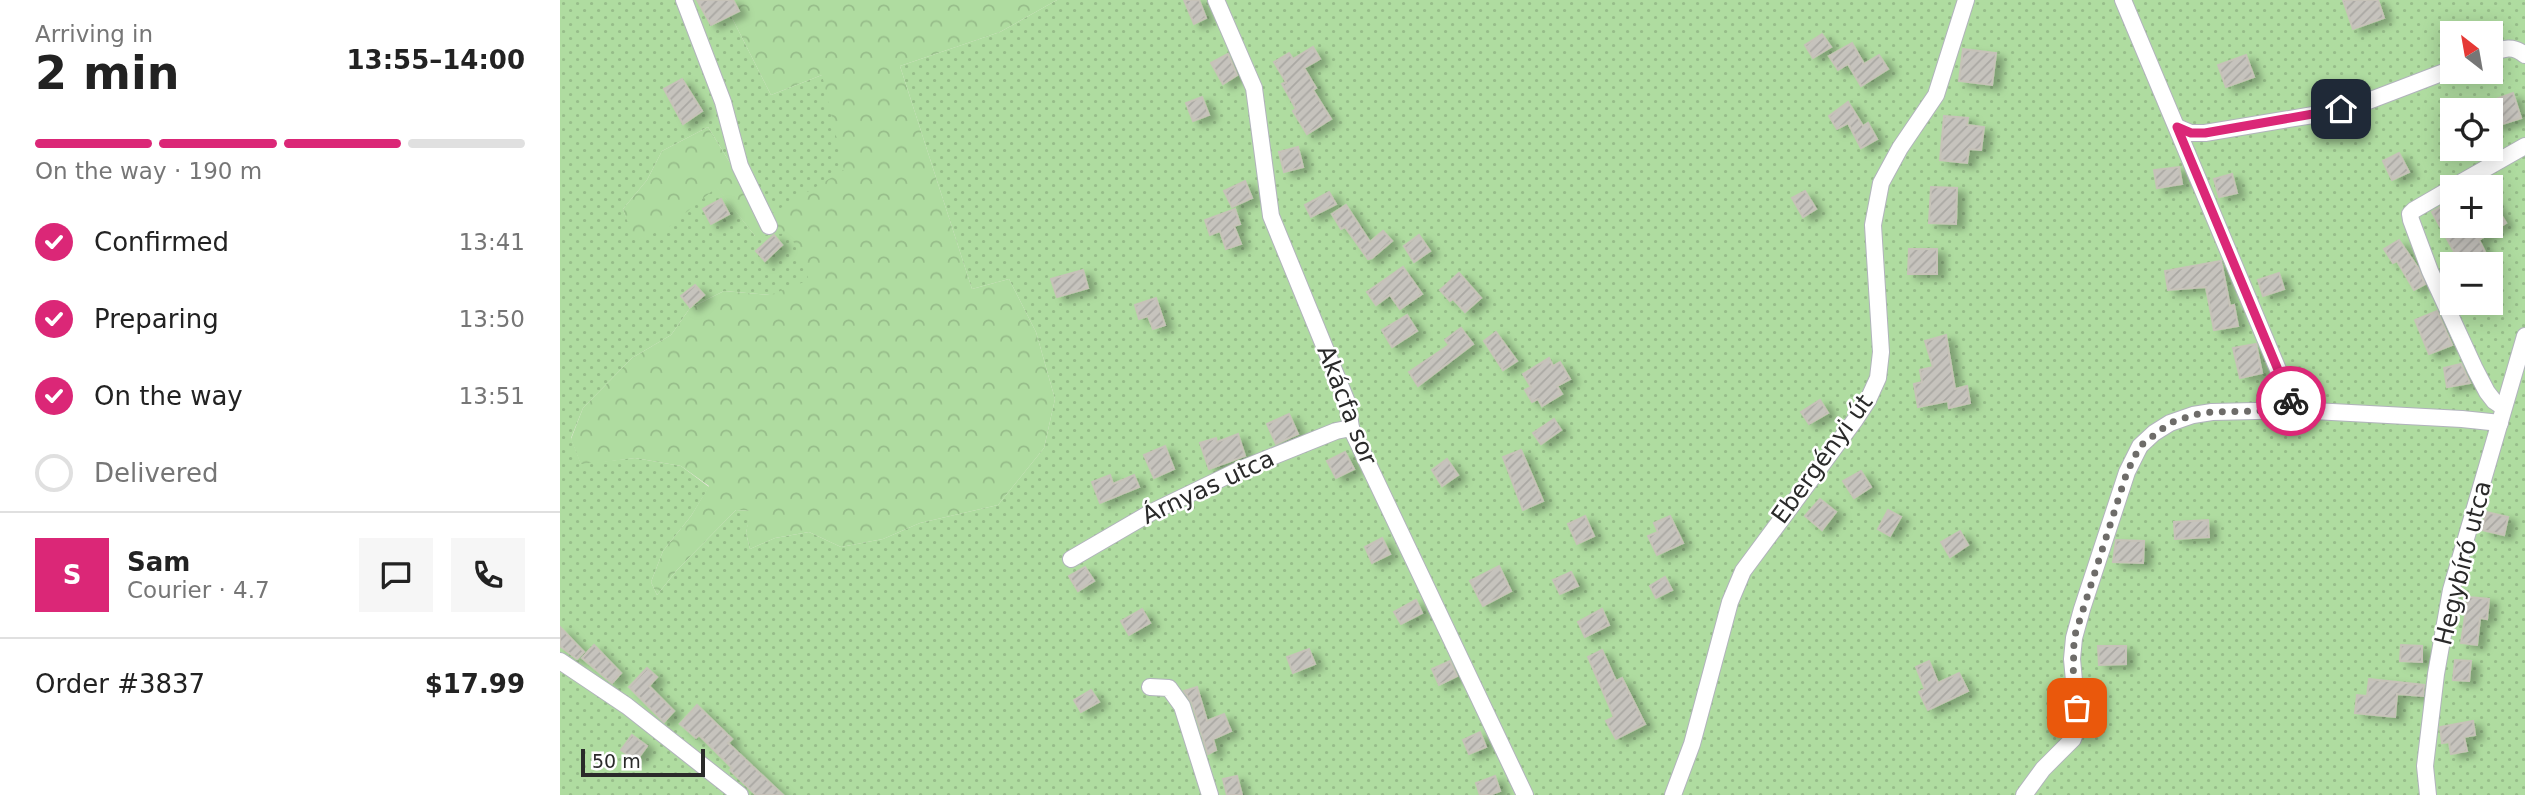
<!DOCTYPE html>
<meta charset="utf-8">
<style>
:root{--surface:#fff;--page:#f6f6f6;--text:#222;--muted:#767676;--line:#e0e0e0;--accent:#db2777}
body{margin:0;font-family:"DejaVu Sans",sans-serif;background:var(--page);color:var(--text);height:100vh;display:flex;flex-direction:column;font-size:26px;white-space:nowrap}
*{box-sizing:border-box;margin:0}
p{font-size:23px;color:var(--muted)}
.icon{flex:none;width:38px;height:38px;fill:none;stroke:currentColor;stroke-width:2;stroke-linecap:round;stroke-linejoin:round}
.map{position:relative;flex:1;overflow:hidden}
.drawer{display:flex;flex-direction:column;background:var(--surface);width:560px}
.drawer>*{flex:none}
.needle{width:46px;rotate:329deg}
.tools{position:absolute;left:1880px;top:21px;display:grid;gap:14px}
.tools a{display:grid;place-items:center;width:63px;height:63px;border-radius:0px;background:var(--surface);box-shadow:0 4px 18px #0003;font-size:35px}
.scale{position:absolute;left:21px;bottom:18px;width:124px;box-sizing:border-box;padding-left:7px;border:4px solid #2a2a2a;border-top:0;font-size:19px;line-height:24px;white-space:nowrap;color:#2a2a2a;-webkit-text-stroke:5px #fff;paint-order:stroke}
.pin{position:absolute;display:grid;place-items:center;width:60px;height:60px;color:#fff;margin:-30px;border-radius:14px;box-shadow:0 4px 10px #0006}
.courier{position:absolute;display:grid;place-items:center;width:70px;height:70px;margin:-35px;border:5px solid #db2777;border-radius:50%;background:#fff;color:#222;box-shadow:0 2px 9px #0007}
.overview em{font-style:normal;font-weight:800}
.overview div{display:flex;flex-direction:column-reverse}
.overview{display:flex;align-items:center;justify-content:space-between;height:119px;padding:0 35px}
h1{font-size:46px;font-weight:800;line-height:52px}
.bar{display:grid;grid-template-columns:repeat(4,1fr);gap:10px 7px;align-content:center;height:84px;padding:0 35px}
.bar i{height:9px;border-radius:5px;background:var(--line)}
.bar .on{background:var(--accent)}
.bar p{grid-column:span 4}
.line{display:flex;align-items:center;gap:18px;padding:0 35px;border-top:2px solid var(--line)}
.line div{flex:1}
.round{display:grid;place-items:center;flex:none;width:74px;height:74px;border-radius:0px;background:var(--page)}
ol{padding:0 35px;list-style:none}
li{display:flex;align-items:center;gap:21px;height:77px}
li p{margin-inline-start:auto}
li .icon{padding:7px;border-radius:50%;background:var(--accent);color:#fff;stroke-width:4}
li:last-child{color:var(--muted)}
li i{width:38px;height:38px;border:4px solid var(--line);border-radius:50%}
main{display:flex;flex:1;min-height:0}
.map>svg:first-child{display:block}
.forest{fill:url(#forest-crowns)}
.garden{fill:url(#garden-dots);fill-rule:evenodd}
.building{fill:url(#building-hatch);stroke:#c6c2b8;stroke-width:2;filter:url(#shadow)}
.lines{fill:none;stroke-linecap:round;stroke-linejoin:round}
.minor-casing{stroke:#b1b3bc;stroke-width:18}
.minor{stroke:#fff;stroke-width:16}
.done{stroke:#6e6c69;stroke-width:7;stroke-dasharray:0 12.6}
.route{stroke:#db2777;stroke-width:9}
.labels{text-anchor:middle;stroke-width:5;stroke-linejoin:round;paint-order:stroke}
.street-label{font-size:24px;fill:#2a2a2a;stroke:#fff}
</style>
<main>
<section class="drawer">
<div class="overview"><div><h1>2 min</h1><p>Arriving in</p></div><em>13:55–14:00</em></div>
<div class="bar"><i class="on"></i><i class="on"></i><i class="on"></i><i></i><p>On the way · 190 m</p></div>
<ol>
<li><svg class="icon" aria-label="check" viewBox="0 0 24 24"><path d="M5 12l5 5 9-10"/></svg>Confirmed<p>13:41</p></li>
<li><svg class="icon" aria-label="check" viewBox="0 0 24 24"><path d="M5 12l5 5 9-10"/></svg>Preparing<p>13:50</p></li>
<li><svg class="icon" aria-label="check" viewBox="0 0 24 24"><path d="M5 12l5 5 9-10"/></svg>On the way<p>13:51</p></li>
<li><i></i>Delivered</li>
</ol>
<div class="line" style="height:126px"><b class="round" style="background:var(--accent);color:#fff">S</b><div><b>Sam</b><p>Courier · 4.7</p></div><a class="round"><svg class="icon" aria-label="chat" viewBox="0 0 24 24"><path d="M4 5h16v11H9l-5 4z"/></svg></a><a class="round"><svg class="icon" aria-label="phone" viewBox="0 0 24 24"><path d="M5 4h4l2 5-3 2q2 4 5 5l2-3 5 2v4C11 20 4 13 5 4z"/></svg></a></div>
<div class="line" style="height:91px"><div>Order #3837</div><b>$17.99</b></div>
</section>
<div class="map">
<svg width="1965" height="795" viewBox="0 0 1965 795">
<defs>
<pattern id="forest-crowns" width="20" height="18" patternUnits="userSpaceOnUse" patternTransform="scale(1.75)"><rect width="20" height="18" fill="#afdca0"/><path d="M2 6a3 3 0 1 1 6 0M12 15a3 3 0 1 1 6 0" fill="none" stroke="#97bd8a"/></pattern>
<pattern id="garden-dots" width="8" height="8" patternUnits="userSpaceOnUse" patternTransform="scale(1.75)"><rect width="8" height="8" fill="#afdca0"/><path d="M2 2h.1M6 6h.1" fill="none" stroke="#97bd8a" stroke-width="1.8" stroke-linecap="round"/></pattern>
<pattern id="building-hatch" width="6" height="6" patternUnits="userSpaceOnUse" patternTransform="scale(1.75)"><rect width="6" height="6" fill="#c6c3bd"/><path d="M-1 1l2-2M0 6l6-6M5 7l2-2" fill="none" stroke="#aaa8a3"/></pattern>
<filter id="shadow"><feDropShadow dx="8" dy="4.5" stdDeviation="3.5" flood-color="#0004"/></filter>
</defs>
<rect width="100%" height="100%" fill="#ebe6de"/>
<path class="forest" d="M163,0H497L440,32L340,66L412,289L449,279L476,332L495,399L484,448L438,505L360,523L323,539L281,547L249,532L215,538L190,549L186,533L190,511L176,510L117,570L97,595L91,582L103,551L131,516L149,486L121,466L75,458L21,465L11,439L23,408L72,358L111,335L130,308L164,291L210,295L195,236L157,188L106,230L73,241L63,209L87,180L102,151L148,127L204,218L262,75L211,95Z"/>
<path class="garden" d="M0,0H163L211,95L262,75L284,170L204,218L148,127L102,151L87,180L63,209L74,240L106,229L157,187L195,236L230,233L249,280L210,295L164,291L130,308L111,335L72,358L23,408L11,438L21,464L75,458L121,466L149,487L131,516L103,551L91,582L97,595L117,570L176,510L191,511L186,533L190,549L215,538L249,532L281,547L323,539L360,523L438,505L484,448L495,399L476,332L449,279L412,289L340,66L440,32L497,0H1965V795H0ZM1892,33H1930V72H1892ZM1892,110H1930V149H1892ZM1892,187H1930V226H1892ZM1892,264H1930V303H1892Z"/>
<g class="building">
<path d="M137,0H173L179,11L151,25Z"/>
<path d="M624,0H639L646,18L634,24Z"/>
<path d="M1783,0H1818L1824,18L1793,29Z"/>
<path d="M1262,34L1271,47L1253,58L1245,45Z"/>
<path d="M1292,43L1304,64L1319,55L1328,69L1301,86L1288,64L1278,70L1269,56Z"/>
<path d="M753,47L760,59L744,68L756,88L753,90L771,119L747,134L733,111L736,109L722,84L726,82L714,62L729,53L733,59Z"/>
<path d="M1403,49L1436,53L1432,85L1399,81Z"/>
<path d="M668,54L677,75L663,84L651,63Z"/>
<path d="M1686,55L1694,77L1666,87L1658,65Z"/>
<path d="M122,79L142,111L123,124L104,89Z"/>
<path d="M1953,93L1961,118L1933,127L1930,110H1927L1925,103Z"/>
<path d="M642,97L649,115L633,121L626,103Z"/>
<path d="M1288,102L1303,126L1308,123L1317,139L1301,148L1288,123L1277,129L1269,116Z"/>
<path d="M1384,116L1408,118L1407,125L1424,127L1421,150L1409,149L1407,163L1380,160Z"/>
<path d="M738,147L743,167L724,172L719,152Z"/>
<path d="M1839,153L1849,172L1832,180L1823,161Z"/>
<path d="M1619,167L1622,184L1597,188L1594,170Z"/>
<path d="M1672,174L1677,193L1659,197L1654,179Z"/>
<path d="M685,181L692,198L672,207L664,191Z"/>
<path d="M1371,187L1397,188L1396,224L1369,223Z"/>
<path d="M1245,191L1256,209L1243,217L1232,198Z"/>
<path d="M769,192L776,204L751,217L745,205Z"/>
<path d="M1930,197L1946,223L1919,240L1931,264H1901L1872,212L1892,200V226H1930Z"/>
<path d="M161,199L169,214L151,224L143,209Z"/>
<path d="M786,205L810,242L823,231L832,241L812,258L808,259L785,227L781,229L772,214Z"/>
<path d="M675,209L680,224L674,226L681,244L666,249L660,231L650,235L645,220Z"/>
<path d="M214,235L222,245L205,261L196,251Z"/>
<path d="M859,235L870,251L854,262L844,246Z"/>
<path d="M1839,240L1858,268L1865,284L1854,290L1837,261L1833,263L1824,249Z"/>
<path d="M1349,249H1377V274H1348Z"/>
<path d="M1661,261L1670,306L1674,305L1678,326L1654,330L1646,287L1608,290L1605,271Z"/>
<path d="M843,267L862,294L840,309L830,295L816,305L807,292Z"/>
<path d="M523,270L528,288L497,297L491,279Z"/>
<path d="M899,273L921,298L905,312L893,299L890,301L880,290Z"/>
<path d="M1719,273L1724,289L1703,296L1698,280Z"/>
<path d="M135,285L144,295L130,307L121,296Z"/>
<path d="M596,298L605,325L593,329L588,316L579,319L575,305Z"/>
<path d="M1877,311L1892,345L1869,354L1855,320Z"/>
<path d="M847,315L857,331L832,347L822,330Z"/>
<path d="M901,328L913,344L858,386L849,372L889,345L885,340Z"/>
<path d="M936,332L957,361L943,370L924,341Z"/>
<path d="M1386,335L1395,389L1407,386L1410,403L1389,408L1388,401L1358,407L1354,384L1362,382L1360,370L1373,367L1365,341Z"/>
<path d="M1696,344L1702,373L1680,378L1673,348Z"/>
<path d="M989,358L993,366L1000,362L1010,379L997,386L1002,394L982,406L978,399L972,402L965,390L971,387L963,374Z"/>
<path d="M1901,364L1910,383L1887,387L1884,368Z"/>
<path d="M1260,400L1268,413L1249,424L1241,412Z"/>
<path d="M729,414L738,434L716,444L707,424Z"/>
<path d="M994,419L1001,430L981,444L973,433Z"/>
<path d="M678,434L685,456L649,469L640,443L656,438L657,442Z"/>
<path d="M605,446L614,469L594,478L584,455Z"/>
<path d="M961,450L983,501L963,510L943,457Z"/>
<path d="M785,452L794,469L776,478L767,461Z"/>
<path d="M887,459L898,475L882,486L872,470Z"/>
<path d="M1301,471L1311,487L1294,498L1283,481Z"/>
<path d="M550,475L553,484L574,475L579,487L540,503L532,482Z"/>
<path d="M1260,499L1276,512L1262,530L1245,516Z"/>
<path d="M1328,510L1341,517L1330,536L1318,529Z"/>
<path d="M1926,512L1948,517L1944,535L1922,530Z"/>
<path d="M1025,516L1034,536L1017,544L1008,524Z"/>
<path d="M1110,516L1123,543L1097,555L1088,536L1098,532L1094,523Z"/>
<path d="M1648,520L1649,537L1615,539L1614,522Z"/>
<path d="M1400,531L1408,545L1390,557L1381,542Z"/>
<path d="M822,538L830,554L812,563L805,547Z"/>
<path d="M1556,540L1584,541L1583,563L1553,562Z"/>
<path d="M939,566L951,591L923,606L910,581Z"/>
<path d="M525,567L534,581L518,591L509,576Z"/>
<path d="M1011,572L1018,586L1000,594L993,580Z"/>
<path d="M1105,577L1112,590L1096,598L1090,586Z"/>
<path d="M1908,597L1929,599L1927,619L1920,618L1917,645L1901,643Z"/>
<path d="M856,600L862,613L841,624L834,612Z"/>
<path d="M582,609L590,623L569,635L561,621Z"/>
<path d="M1042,609L1049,625L1025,637L1018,622Z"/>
<path d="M0,627L24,652L17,659L0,646Z"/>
<path d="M34,645L61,673L52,683L22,658Z"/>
<path d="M1841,645L1862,646V662L1840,661Z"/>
<path d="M1538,646H1566V664L1539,665Z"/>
<path d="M749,649L755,664L733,673L727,657Z"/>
<path d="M1042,650L1056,681L1062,678L1085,724L1056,739L1046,721L1054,717L1028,657Z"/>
<path d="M1895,660L1911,661L1909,681L1893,680Z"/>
<path d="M890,661L897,676L879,685L872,669Z"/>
<path d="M1369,661L1378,683L1399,673L1408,691L1368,710L1359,692L1365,689L1356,667Z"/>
<path d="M87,668L97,677L89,686L114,711L104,722L69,687Z"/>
<path d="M1809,679L1864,685L1863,696L1837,694L1835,717L1795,713L1797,695L1807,696Z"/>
<path d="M637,687L647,721L664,714L671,731L653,739L656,750L648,754L632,703L624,691Z"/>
<path d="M531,690L539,702L521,712L514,700Z"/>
<path d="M137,705L172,739L168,743L223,795H196L170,770L172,768L139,735L136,738L120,724Z"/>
<path d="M1913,721L1915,735L1904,737L1907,751L1891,754L1889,742L1882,743L1880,727Z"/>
<path d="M920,732L926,747L909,754L903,740Z"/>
<path d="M72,735L87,746L76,761L61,750Z"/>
<path d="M677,776L682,795H667L663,779Z"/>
<path d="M935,776L940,791L930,795H920L916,783Z"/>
</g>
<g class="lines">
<defs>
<g id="minor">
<path d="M124,0L163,102L180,166L209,226"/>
<path d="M656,0L694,88L711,216L787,402L791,428L965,795"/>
<path d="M1563,0L1735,410"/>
<path d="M1930,54C1944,48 1953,45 1965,55"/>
<path d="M1617,127L1631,133H1645L1759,114L1803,103L1892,69"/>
<path d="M1893,187L1965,146"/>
<path d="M1892,188L1854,210L1850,214L1851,220L1870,271L1915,369L1927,392L1934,401L1943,407"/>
<path d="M511,559L590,513L679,470L776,431L791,428"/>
<path d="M0,661L67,706L180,795"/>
<path d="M590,687L609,688L622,706L650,795"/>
<path d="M1113,795L1132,744L1170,602L1183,571L1295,420L1308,400L1318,378L1321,352L1313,225L1321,183L1340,148L1376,95L1406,0"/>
<path d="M1464,795L1483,769L1513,739L1518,724L1512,659L1514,638L1522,609L1567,472L1580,446L1594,433L1610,423L1633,415L1652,412L1735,410L1902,419L1940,423"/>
<path d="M1868,795L1865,766L1876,674L1891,590L1965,336"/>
</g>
</defs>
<use href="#minor" class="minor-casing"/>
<use href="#minor" class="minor"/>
</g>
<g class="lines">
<path class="done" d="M1517,708L1513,687L1514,638L1567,472L1580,446L1610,423L1633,415L1652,412L1735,410L1731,401"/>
<path class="route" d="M1731,401L1617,127L1631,133H1645L1781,109"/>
</g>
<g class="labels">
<g class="street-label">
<text transform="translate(787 405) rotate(69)" y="8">Akácfa sor</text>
<text transform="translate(1262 459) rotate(-54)" y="8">Ebergényi út</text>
<text transform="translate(648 487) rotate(-25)" y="8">Árnyas utca</text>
<text transform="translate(1903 563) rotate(-76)" y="8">Hegybíró utca</text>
</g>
</g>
</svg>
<div class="tools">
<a><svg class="needle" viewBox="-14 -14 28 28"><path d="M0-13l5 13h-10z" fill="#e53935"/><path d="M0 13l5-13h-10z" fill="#767676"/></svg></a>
<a><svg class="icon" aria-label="locate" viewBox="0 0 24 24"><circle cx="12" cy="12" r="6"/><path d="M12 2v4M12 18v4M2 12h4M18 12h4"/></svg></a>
<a>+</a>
<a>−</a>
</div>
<div class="scale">50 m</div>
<div class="pin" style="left:1517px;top:708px;background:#ea580c"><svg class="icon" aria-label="bag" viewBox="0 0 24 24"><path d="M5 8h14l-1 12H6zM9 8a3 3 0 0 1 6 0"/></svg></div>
<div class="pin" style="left:1781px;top:109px;background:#1f2937"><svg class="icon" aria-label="home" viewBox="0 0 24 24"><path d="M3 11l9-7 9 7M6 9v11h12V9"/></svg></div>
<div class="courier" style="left:1731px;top:401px"><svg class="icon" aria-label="bike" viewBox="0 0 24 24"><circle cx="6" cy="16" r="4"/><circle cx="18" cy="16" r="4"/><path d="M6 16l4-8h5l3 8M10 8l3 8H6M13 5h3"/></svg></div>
</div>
</main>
